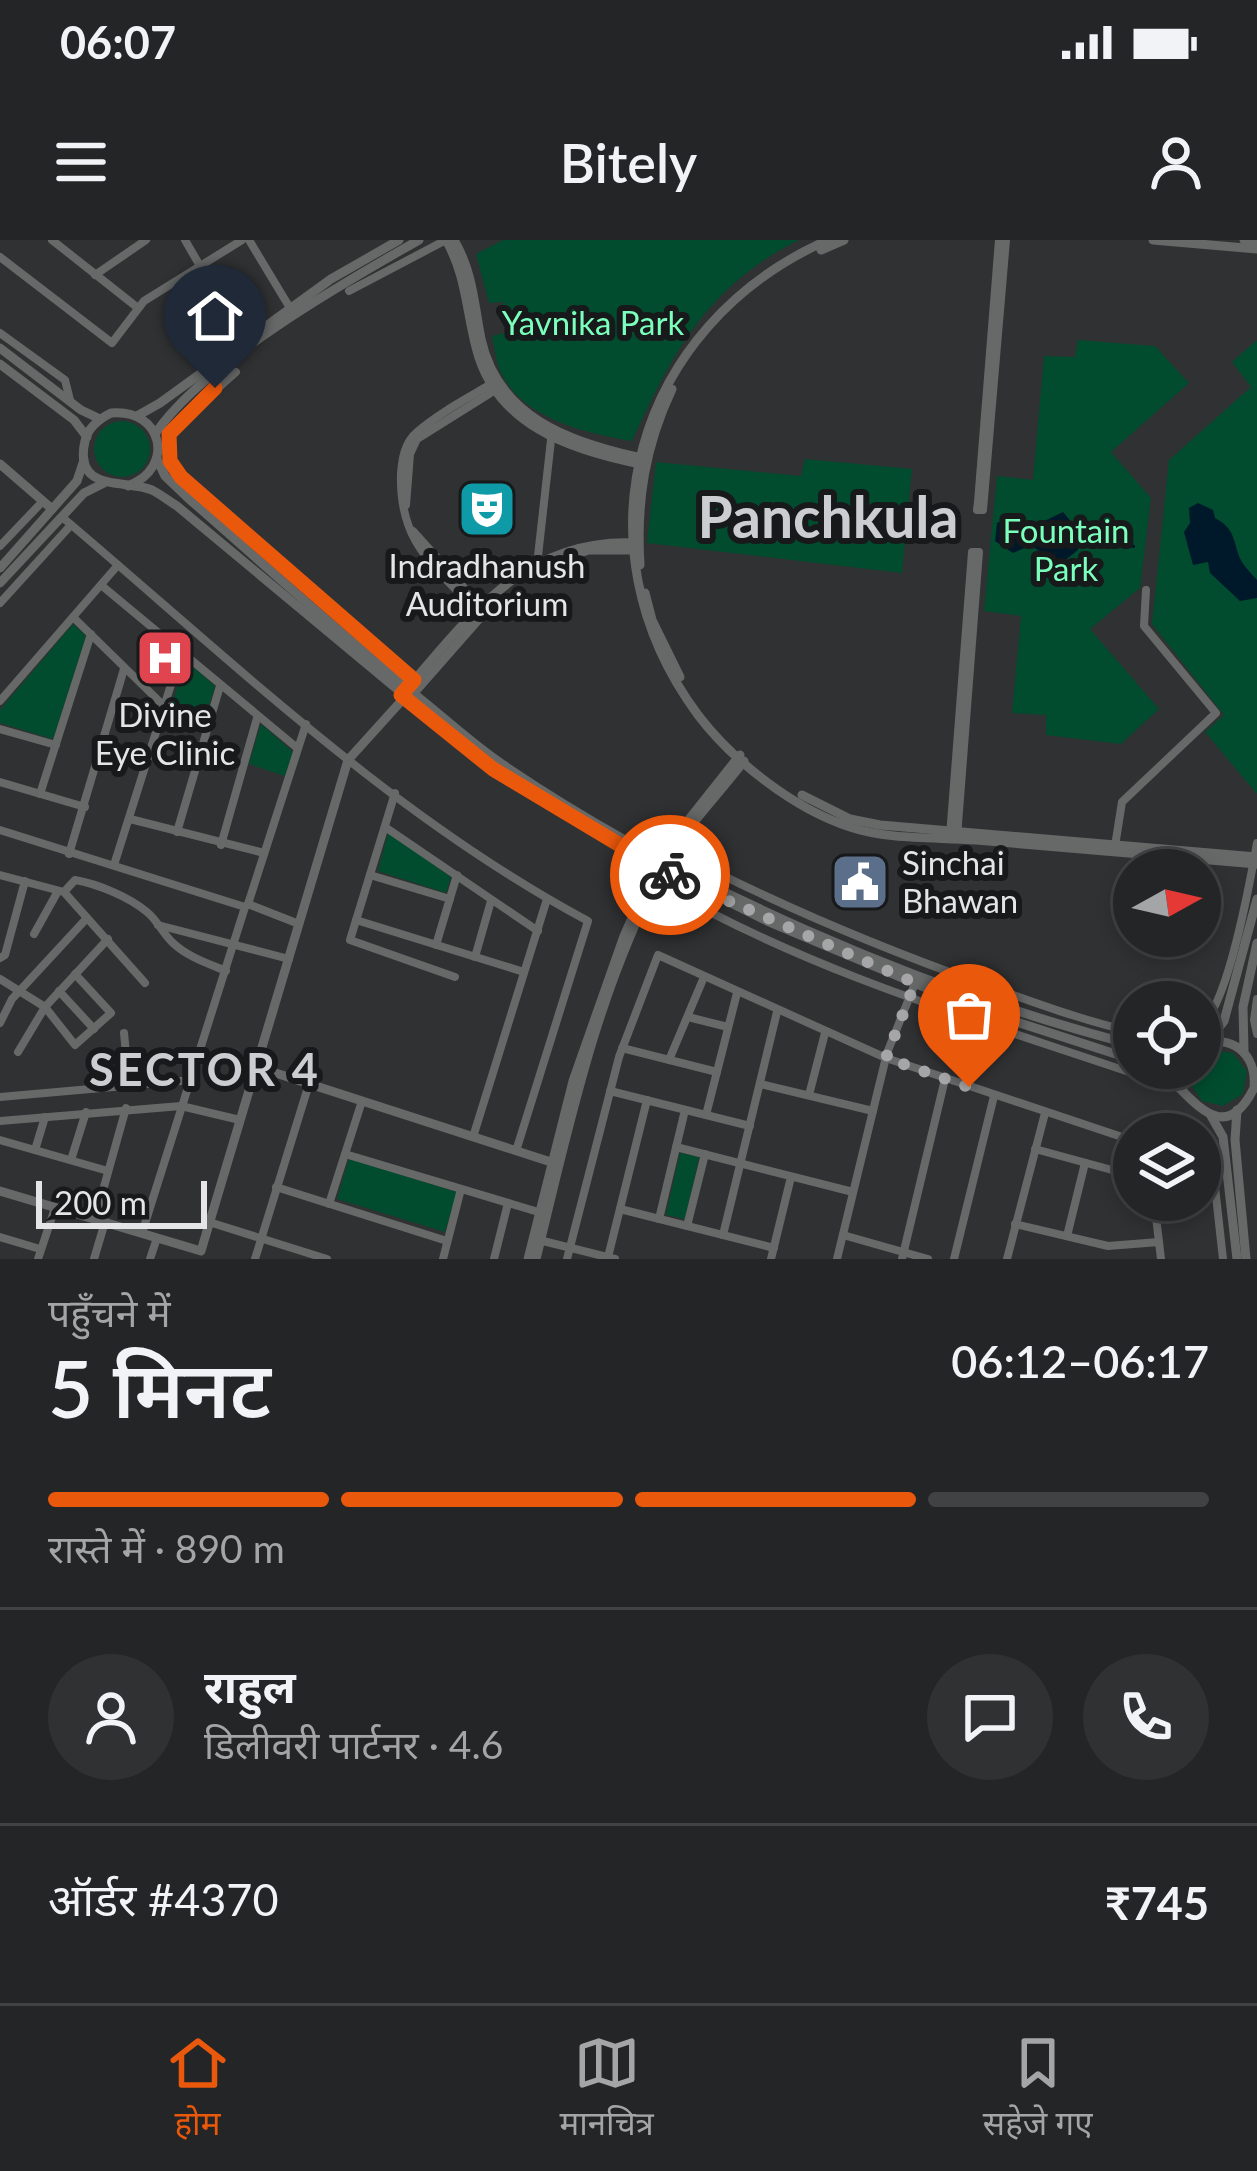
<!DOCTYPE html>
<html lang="hi">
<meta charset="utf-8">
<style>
:root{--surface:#242526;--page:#303132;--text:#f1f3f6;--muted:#a3a5a7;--line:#414243;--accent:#ea580c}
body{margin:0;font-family:Lato,"Noto Sans Devanagari",sans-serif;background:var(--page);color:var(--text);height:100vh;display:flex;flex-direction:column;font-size:45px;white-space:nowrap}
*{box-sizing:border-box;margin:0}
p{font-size:39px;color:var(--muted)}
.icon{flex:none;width:66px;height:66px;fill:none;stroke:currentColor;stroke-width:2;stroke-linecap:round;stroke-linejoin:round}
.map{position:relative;height:1019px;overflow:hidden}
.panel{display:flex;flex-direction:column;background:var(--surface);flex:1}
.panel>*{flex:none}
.needle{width:78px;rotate:82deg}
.controls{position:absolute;left:1113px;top:609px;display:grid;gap:24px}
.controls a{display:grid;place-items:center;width:108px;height:108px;border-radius:50%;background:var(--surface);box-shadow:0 6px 18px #0003,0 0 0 3px var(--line);font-size:60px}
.scale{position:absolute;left:36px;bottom:30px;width:171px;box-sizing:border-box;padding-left:12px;border:6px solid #e5e5e7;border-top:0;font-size:33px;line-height:42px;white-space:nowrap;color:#e5e5e7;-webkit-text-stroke:9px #18191a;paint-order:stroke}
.pin{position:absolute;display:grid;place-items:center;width:102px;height:102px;color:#fff;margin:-123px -51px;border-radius:50% 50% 50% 0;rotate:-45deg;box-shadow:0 0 12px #0007}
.pin .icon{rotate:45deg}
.courier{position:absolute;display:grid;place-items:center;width:120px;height:120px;margin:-60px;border:9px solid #ea580c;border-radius:50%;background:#fff;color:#222;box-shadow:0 3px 15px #0007}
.summary em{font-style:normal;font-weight:600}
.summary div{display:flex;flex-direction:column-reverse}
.summary{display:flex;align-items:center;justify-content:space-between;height:204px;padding:0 48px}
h1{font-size:78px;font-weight:600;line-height:90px}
.bar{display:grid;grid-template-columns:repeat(4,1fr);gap:18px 12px;align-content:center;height:144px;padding:0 48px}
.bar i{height:15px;border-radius:9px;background:var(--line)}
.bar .active{background:var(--accent)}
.bar p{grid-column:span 4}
.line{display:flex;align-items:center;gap:30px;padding:0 48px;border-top:3px solid var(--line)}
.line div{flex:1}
.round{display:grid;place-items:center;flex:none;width:126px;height:126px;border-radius:63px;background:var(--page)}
.status{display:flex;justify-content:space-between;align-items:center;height:84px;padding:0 60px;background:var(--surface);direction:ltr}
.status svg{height:33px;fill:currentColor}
header{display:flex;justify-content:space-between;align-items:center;height:156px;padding:0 48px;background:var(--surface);font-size:54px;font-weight:600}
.tabs{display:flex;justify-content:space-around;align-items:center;height:168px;border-top:3px solid var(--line);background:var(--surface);font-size:33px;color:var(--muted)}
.tabs a{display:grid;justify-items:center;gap:6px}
.tabs .active{color:var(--accent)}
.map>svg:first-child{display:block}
.green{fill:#014c2f}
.water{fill:#00192a}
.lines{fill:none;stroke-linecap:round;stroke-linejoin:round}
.minor{stroke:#676968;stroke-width:8}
.tertiary{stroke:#676968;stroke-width:9}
.done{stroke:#a6a6a8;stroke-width:12;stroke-dasharray:0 21.6}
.route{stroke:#ea580c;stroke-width:15}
.labels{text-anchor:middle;stroke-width:12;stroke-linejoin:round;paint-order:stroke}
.park-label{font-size:33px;fill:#7bffbd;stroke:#18191a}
.poi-label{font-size:33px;fill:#e5e5e7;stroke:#18191a}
.district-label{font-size:45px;font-weight:bold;letter-spacing:3px;fill:#cccdd0;stroke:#18191a}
.town-label{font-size:57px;font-weight:bold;fill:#cccdd0;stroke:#18191a}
</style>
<div class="status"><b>06:07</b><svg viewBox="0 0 49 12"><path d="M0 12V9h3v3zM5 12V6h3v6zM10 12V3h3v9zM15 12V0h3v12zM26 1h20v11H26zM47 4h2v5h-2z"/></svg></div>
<header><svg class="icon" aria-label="menu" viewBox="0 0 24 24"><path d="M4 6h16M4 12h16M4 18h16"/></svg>Bitely<svg class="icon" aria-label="person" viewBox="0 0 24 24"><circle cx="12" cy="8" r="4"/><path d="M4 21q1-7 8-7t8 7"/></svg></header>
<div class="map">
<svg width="1257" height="1019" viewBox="0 0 1257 1019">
<rect width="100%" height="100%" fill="#303133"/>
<g class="green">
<path d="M503,0H799C707,46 673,112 632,201C588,194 523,179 501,133C496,123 495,108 492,96L508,92L503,62L489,63L476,14Z"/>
<path d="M1078,100L1155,106L1189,143L1111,212L1151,258L1140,348L1090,389L1159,469L1121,504L1046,495V475L1012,473L1021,376L984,371L997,236L1033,240L1044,116L1075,117Z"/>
<path d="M1257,100V554L1205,492L1224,475L1152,384L1169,220L1251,147L1232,122Z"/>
<circle cx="122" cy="209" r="28"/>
<path d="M805,219L912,229L902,333L647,303L656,222L801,236Z"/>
<path d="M73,384L86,396L53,499L0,483V470Z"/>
<path d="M185,420L215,446L206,475L172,465Z"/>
<path d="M261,484L293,512L285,536L249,524Z"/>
<path d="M388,593L451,637L446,653L378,631Z"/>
<path d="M1213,810L1233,813L1247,831L1243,854L1223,866L1202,861L1192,846V828H1200V817Z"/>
<path d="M680,913L699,917L685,979L666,975Z"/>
<path d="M349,919L457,952L445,992L337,959Z"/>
</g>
<g class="water">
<path d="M1198,263L1213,270L1215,278C1232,287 1233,296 1238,313C1241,324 1250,332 1257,340V358L1240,361L1210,333L1208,322L1193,325L1184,292L1190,283L1189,268Z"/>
<path d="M1063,272L1079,291V298L1135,305V308L1079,303L1078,310L1058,326L1031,305L1013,313L995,301L997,283L1016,275L1032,287Z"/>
</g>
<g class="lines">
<g class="minor">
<path d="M52,0L138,68"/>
<path d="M185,0L200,26"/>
<path d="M249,0L290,68"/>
<path d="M0,17L112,103L144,61L242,0"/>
<path d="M95,35L146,0"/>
<path d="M349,51L446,0"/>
<path d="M0,93L65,140L70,160"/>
<path d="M236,132L172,189L168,201L173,226L414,440"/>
<path d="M978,262L977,270H983L1006,0"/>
<path d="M978,262L999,0"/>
<path d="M406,265L410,214L417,199L500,147"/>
<path d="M62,277C230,419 392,576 588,681L516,911"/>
<path d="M413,291L483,369"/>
<path d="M0,306L43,261"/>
<path d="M537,325L552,191"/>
<path d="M101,345L296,507"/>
<path d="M0,363L71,285"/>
<path d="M479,374C435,325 399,305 401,234C402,218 405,202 417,192C440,172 470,157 496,141"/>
<path d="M73,377L162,464"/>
<path d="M0,461L118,325"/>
<path d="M0,489L56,505"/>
<path d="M0,542L85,567"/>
<path d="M395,553L350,700L455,737"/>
<path d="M40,554L91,394"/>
<path d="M130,579L264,613"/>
<path d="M385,587L538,691"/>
<path d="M0,590L245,667L248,664L299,684"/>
<path d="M177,592L220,446"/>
<path d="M950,596L972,312H979L957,597"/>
<path d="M221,605L257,478"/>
<path d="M1115,606L1122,562L1216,473L1144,386L1146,350"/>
<path d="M673,610C773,663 878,707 985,745C1034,762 1083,781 1134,792"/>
<path d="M69,614L124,429"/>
<path d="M114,625L181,413"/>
<path d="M0,635L64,652L75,640C98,644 129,657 147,672C158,681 163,694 173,703C188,717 207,723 226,731"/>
<path d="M370,635L450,659"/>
<path d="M657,643C805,730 975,780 1138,835"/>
<path d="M64,652L145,743"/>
<path d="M248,664L306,484"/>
<path d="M356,680L524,732"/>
<path d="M158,685L289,719"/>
<path d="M34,694L58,651"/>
<path d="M436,705L457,635"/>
<path d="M475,717L491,661"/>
<path d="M0,718L5,715L25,641"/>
<path d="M0,739L45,767L75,805L111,773L75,734"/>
<path d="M59,751L94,789"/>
<path d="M1257,759L1254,780L1257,794"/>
<path d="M688,777L728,787"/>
<path d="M0,783L12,759L87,678"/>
<path d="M1200,787C1228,766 1250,642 1257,603"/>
<path d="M124,793L129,845"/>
<path d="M622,808L717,832"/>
<path d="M18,812L45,767L108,699"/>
<path d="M669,820L704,737"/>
<path d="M760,844L873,871"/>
<path d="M610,851L750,886"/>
<path d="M809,855L825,793"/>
<path d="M0,857L192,840"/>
<path d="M706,875L737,753"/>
<path d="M0,881L181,866L240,880"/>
<path d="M473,897L547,659"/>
<path d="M0,900L108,931"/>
<path d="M676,907L853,952"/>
<path d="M1035,909L1134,936"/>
<path d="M35,910L45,877"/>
<path d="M345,914L545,974"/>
<path d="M1200,918L1226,923"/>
<path d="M71,920L86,872"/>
<path d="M1212,920L1223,1019"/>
<path d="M276,947L447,1001"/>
<path d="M1154,960L1161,1019"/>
<path d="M329,964L362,861"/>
<path d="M620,969L774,1008"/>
<path d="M95,979L126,868"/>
<path d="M659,979L685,870"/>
<path d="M209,982L327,1019"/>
<path d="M1015,984L1108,1006L1159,1002"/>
<path d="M687,986L705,914"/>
<path d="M142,993L245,667"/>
<path d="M723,995L777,772"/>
<path d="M843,995L928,1019"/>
<path d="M1067,996L1085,923"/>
<path d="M0,997L40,1009"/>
<path d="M535,999L615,1019"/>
<path d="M608,1017L647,860"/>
<path d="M38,1019L55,968"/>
<path d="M94,1019L105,982"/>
<path d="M150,1019L157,998"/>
<path d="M255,1019L309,844"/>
<path d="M443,1019L461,949"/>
<path d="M494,1019L508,963"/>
<path d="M567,1019L619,817L658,715L886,818L1134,901"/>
<path d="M771,1019L791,937"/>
<path d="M837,1019L887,813L916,741"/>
<path d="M902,1019L945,839"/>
<path d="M954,1019L994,856"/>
<path d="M1007,1019L1045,873"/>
</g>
<g class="tertiary">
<path d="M446,0C466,35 466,69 476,107C495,185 570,210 640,224"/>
<path d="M454,0C473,32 474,64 481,99C498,177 569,202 637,217"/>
<path d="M828,0C635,85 572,305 698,475C733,521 794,569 850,587C888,600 936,597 976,600C1070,608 1163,616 1257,624"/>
<path d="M1153,0L1257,9"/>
<path d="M1244,0L1257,1"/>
<path d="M821,10L844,0"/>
<path d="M0,108L81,170L100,179"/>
<path d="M0,124L74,180L87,197"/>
<path d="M137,176L160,163L331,39L399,0"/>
<path d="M155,194C203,123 343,43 419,0"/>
<path d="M157,219L165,236L188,258C266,326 342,396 423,461C449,482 474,505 502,524C681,646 924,751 1134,805"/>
<path d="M0,224L52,269"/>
<path d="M128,246C176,228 163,168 111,173C99,179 88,187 85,201C73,253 126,239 152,250C160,254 169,261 177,266L493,529L619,607L767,681L974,768L1134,820"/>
<path d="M556,320L589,310H634"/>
<path d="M640,325C636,262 645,206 672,149"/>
<path d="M0,328L77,241L84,220"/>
<path d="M0,343L84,253L104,243"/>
<path d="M645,353L652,380L680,437"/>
<path d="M406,450C470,375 526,299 633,303"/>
<path d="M413,454L485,372"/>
<path d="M802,555L850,579L880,585L1257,617"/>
<path d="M1208,802L1224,781L1257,659"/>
<path d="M1244,811L1243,767L1257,703"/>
<path d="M257,827L554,923"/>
<path d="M1156,828C1186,845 1220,916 1254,848C1257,814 1232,793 1200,805"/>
<path d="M1182,828L1183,849"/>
<path d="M1237,870L1235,900L1246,1019"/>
<path d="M1210,874L1223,897L1237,1019"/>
<path d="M0,951L201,1011L348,520L404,458"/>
<path d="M528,1019L573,841L624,696L659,617L740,515"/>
<path d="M536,1019C569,885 598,745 665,624C686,587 719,554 744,521"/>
</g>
</g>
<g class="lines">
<path class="done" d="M670,635L915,743L886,818L969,847"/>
<path class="route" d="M215,148L169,194L170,221L181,237L414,440L401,455L493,529L670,635"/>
</g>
<defs>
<symbol id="theatre-square" viewBox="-11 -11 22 22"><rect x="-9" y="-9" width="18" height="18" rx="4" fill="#0f9aa8" stroke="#18191a"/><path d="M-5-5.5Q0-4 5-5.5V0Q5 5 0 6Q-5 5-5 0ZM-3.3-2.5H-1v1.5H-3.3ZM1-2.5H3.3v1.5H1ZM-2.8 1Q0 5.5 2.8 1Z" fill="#fff"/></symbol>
<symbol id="hospital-square" viewBox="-11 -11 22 22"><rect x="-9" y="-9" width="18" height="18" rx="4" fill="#e0444e" stroke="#18191a"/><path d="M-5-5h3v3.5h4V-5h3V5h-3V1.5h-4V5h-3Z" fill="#fff"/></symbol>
<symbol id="civic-square" viewBox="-11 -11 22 22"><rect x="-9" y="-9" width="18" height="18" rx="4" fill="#5c6f8a" stroke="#18191a"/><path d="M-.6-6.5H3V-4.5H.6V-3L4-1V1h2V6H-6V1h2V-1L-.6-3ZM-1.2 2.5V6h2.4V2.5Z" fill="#fff"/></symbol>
</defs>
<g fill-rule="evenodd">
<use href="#theatre-square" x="454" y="236" width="66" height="66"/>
<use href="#hospital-square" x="132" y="385" width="66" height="66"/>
<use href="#civic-square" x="827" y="609" width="66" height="66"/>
</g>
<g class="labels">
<g class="park-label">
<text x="593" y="95">Yavnika Park</text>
<text x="1066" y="303">Fountain<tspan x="1066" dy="38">Park</tspan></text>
</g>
<g class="poi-label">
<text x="487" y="338">Indradhanush<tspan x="487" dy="38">Auditorium</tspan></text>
<text x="165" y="487">Divine<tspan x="165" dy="38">Eye Clinic</tspan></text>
<text x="902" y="635" text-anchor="start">Sinchai<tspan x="902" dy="38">Bhawan</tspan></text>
</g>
<g class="district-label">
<text x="205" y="846">SECTOR 4</text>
</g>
<g class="town-label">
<text x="828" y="298">Panchkula</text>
</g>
</g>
</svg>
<div class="controls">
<a><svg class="needle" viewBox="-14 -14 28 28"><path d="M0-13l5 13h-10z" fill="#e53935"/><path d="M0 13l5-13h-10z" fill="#a3a5a7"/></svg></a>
<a><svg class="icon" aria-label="locate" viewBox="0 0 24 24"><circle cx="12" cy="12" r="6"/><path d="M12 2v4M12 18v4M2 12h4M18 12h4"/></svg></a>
<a><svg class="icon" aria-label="layers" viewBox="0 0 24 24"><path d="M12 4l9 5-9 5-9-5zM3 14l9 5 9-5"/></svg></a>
</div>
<div class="scale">200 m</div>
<div class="pin" style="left:969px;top:847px;background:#ea580c"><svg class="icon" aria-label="bag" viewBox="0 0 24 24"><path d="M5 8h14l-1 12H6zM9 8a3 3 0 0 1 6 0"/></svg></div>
<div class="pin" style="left:215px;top:148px;background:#1f2937"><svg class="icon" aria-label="home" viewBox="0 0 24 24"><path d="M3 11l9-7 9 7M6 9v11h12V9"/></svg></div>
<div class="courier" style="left:670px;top:635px"><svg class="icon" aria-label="bike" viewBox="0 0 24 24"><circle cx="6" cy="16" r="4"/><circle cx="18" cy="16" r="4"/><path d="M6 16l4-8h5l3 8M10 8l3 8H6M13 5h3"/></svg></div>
</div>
<section class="panel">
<div class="summary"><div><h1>5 मिनट</h1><p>पहुँचने में</p></div><em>06:12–06:17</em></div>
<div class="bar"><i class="active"></i><i class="active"></i><i class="active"></i><i></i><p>रास्ते में · 890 m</p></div>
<div class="line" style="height:216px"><a class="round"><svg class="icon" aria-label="person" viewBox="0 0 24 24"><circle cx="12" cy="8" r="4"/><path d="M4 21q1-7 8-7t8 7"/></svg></a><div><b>राहुल</b><p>डिलीवरी पार्टनर · 4.6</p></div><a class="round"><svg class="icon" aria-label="chat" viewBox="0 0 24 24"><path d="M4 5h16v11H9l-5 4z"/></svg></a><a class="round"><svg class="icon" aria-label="phone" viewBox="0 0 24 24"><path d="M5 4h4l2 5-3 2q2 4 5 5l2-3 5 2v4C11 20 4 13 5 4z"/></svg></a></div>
<div class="line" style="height:156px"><div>ऑर्डर #4370</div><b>₹745</b></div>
</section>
<nav class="tabs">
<a class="active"><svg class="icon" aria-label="home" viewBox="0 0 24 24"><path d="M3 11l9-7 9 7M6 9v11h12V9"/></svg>होम</a>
<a><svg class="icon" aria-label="map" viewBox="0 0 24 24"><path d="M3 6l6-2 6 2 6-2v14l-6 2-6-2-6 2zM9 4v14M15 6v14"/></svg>मानचित्र</a>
<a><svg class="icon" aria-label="saved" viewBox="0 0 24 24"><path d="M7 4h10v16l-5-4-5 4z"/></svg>सहेजे गए</a>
</nav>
